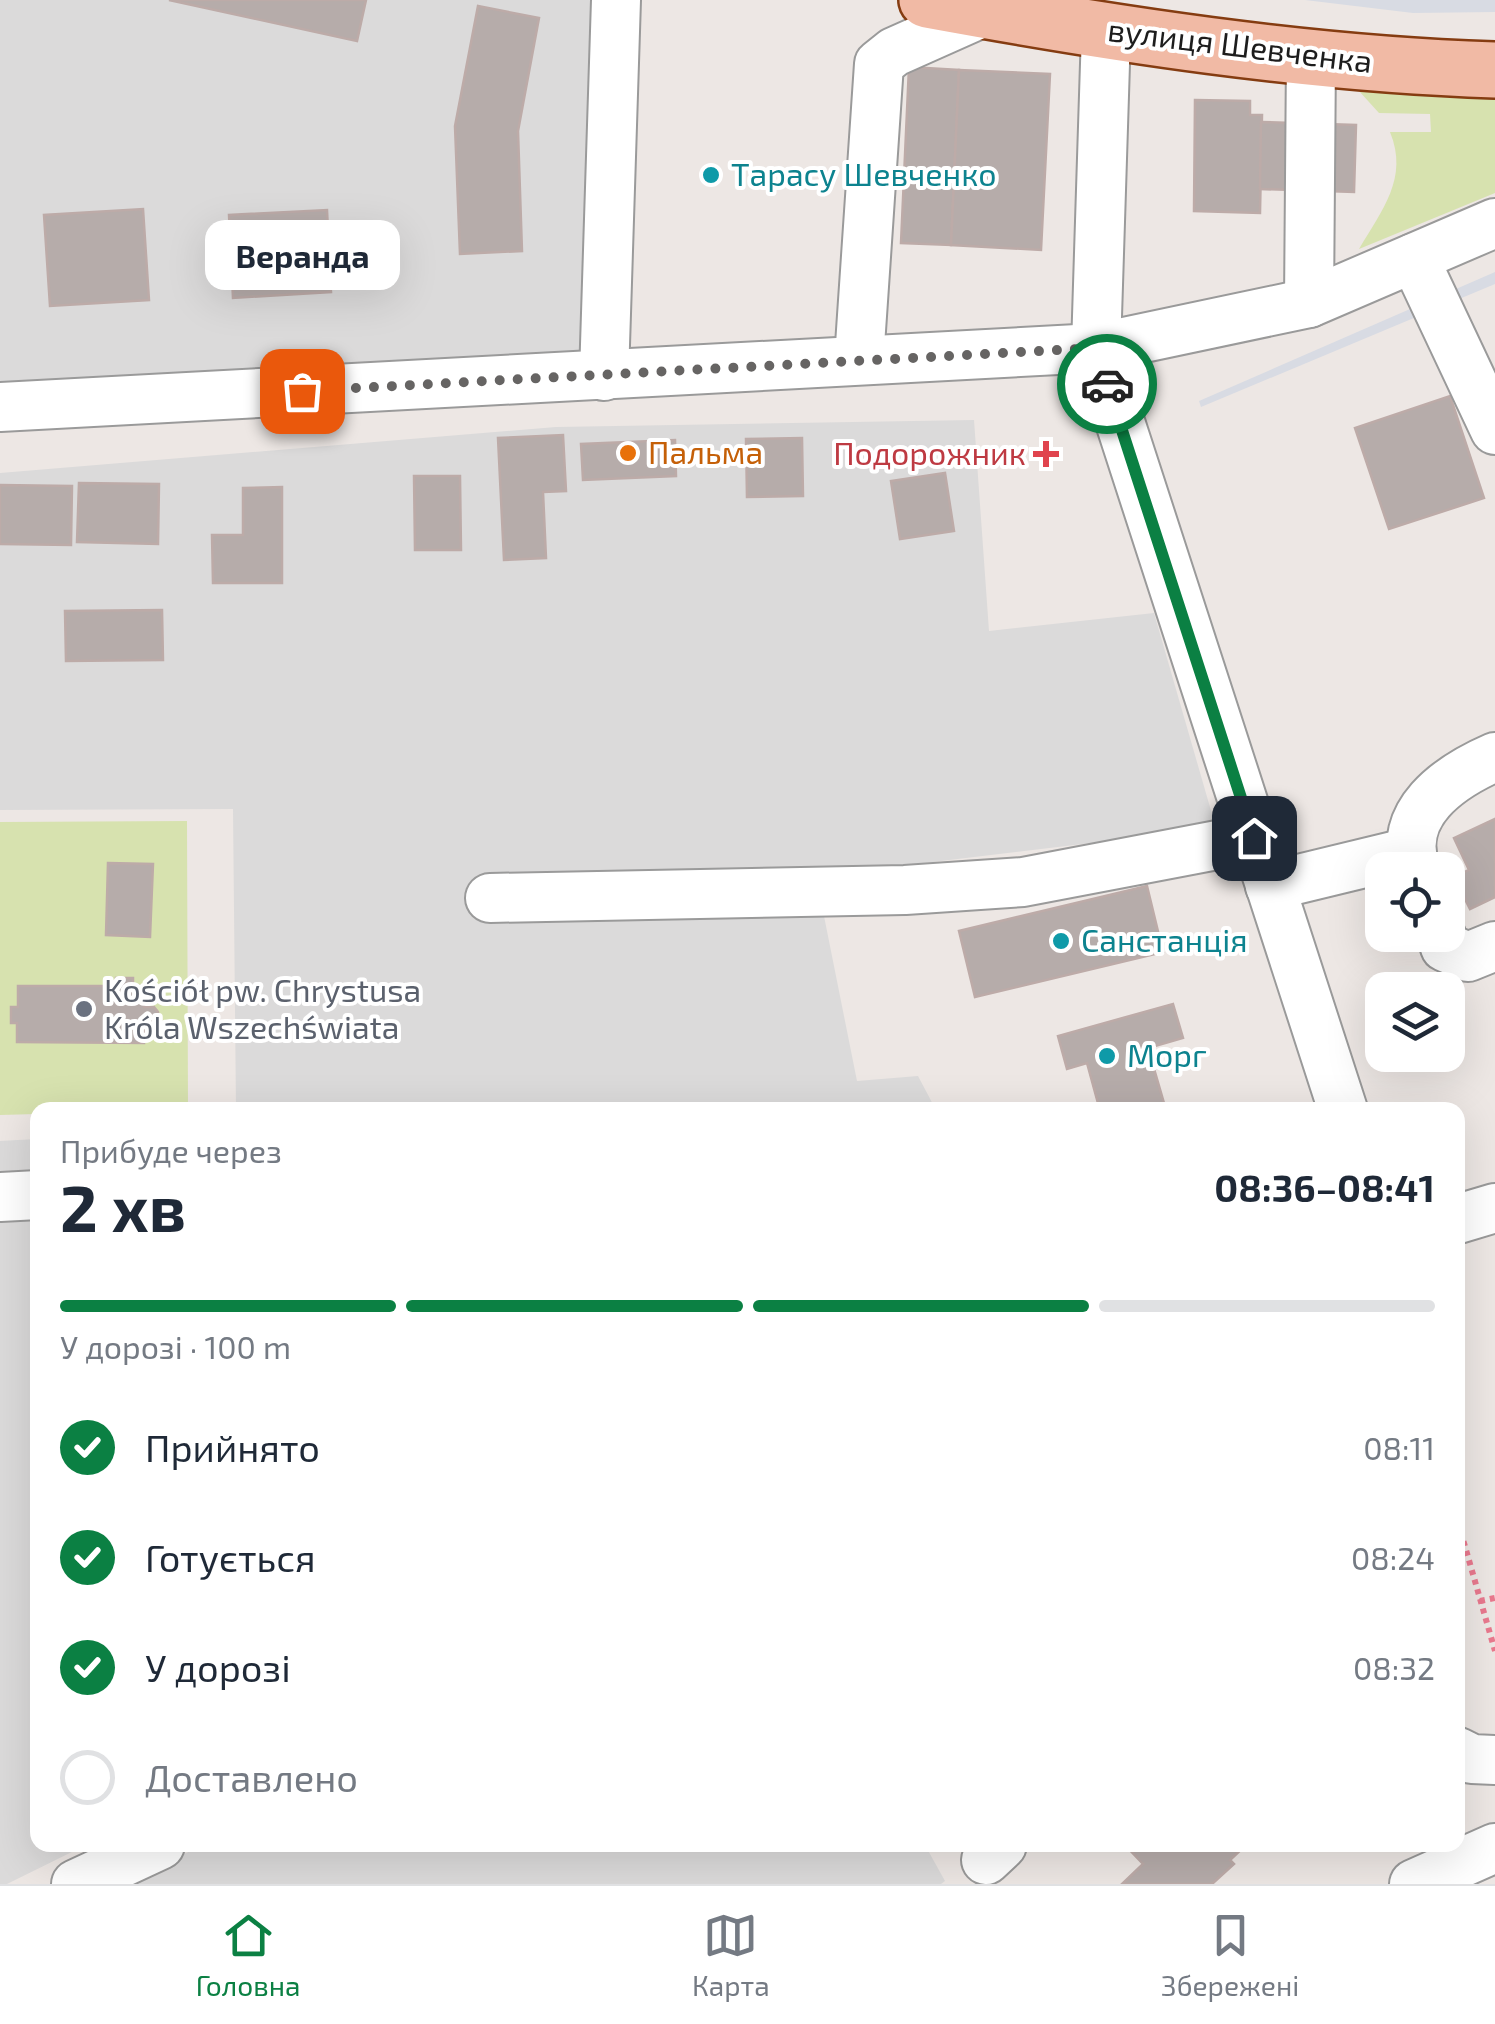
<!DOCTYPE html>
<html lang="uk">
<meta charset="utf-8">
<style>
:root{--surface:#fff;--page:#f6f6f7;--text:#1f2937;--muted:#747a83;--line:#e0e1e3;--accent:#0b8043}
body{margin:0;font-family:"Exo 2",sans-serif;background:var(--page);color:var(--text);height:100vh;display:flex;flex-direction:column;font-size:38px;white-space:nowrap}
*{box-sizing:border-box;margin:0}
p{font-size:32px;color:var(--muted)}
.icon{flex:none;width:55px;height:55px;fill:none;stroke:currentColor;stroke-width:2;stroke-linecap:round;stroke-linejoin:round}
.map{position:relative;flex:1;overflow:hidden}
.sheet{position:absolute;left:30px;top:1102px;width:1435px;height:750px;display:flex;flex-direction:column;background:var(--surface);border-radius:20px;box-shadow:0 10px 40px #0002}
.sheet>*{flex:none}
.buttons{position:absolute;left:1365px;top:852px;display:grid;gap:20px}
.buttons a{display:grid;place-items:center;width:100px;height:100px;border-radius:20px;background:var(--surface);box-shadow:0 10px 40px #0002;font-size:50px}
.pin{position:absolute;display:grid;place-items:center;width:85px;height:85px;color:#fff;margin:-42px;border-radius:20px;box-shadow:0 5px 15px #0006}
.courier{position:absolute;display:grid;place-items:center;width:100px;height:100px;margin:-50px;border:8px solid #0b8043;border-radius:50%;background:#fff;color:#222;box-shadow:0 2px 12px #0007}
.bubble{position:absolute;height:70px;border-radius:20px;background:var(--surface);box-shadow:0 10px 40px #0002;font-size:32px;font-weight:700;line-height:70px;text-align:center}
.head em{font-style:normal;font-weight:700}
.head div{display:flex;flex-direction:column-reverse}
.head{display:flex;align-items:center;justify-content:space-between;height:170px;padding:0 30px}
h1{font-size:65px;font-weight:700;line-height:75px}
.bar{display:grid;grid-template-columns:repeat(4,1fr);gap:15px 10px;align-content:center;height:120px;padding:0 30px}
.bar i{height:12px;border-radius:8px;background:var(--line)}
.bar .active{background:var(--accent)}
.bar p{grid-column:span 4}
ol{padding:0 30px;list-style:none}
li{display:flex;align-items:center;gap:30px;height:110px}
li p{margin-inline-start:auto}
li .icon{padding:10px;border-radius:50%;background:var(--accent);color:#fff;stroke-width:4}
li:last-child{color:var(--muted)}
li i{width:55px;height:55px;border:5px solid var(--line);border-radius:50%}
.menu{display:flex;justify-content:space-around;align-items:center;height:140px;border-top:2px solid var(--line);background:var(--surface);font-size:28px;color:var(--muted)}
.menu a{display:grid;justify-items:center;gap:5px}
.menu .active{color:var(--accent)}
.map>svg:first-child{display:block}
.residential{fill:#dbdada}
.grass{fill:#d7e2af}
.plaza{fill:#d8dbe3}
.building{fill:#b6acaa;stroke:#bdaba8;stroke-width:2.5}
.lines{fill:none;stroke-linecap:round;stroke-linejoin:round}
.minor-casing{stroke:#9a9a9a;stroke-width:52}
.major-casing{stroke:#853c11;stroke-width:60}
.path{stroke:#e9798e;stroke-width:6;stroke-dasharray:5 5;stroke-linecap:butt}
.minor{stroke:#fff;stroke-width:48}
.major{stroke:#f1baa5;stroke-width:55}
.done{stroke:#666463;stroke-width:10;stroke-dasharray:0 18}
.route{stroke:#0b8043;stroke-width:12}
.culture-dot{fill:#0f9aa8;stroke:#fff;stroke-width:4}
.food-dot{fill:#e8710a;stroke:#fff;stroke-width:4}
.health-dot{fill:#e0444e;stroke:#fff;stroke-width:4}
.worship-dot{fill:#6b7280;stroke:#fff;stroke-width:4}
.labels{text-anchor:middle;stroke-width:8;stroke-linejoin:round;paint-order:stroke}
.street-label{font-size:32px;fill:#1d1d1d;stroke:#fff}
.culture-label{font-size:32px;fill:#0d838f;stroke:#fff;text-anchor:start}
.food-label{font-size:32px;fill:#c56008;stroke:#fff;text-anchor:start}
.health-label{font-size:32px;fill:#be3a42;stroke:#fff;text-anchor:end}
.worship-label{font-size:32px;fill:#5b616d;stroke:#fff;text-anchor:start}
</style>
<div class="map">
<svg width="1495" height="1884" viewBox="0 0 1495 1884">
<rect width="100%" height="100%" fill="#ede7e4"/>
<g class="residential">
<path d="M0,0H598L587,359L0,387Z"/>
<path d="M974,420L989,631L1154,613L1216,828L816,876L857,1081L918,1076L936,1110H236L233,809L0,810V473L556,427Z"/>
<path d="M37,1139L38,1845H86L7,1884H0V1141Z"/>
<path d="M203,1845H925L945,1881L941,1884H122Z"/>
</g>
<g class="grass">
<path d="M1359,91L1495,97V193L1359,249C1382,210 1409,178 1390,132H1431L1430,114L1379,113Z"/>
<path d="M187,821L188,1110H38L37,1114L0,1115V822Z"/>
</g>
<g class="plaza">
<path d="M1305,0H1495V12L1413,13Z"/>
<path d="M1495,272V284L1201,407L1199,401Z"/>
</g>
<g class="building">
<path d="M169,0H366L357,41Z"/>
<path d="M478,6L539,18L518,131L522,251L460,254L455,126Z"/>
<path d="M909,67L959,70L951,245L901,243Z"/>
<path d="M959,70L1050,74L1041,250L951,245Z"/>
<path d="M1195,100L1250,101V115H1262L1260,213L1194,211Z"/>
<path d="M1261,122L1356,125L1354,192L1260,189Z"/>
<path d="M143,209L149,300L50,306L44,215Z"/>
<path d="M327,210L331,292L233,298L229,215Z"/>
<path d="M1450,396L1484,498L1389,529L1355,428Z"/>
<path d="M563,435L566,491L543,492L546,558L504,560L498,438Z"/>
<path d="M802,438L803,496L747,497L746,439Z"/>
<path d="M675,440L676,476L583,480L581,444Z"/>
<path d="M945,473L954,531L900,539L891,481Z"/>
<path d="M414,476H460L461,550H415Z"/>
<path d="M79,483L159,484L158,544L77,542Z"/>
<path d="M0,485L72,486L71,545L0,544Z"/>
<path d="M282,487V583H213L212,535H243V488Z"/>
<path d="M162,610L163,660L66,661L65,611Z"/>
<path d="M1495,819V897L1470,909L1454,877L1469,870L1454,838Z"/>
<path d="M108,863L153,864L150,937L106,935Z"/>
<path d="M1147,886L1163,952L975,997L959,931Z"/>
<path d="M116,978H133V986H144V1007H154L158,1012V1022L153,1027H144V1043L17,1042V1023H11V1007H18V986H116Z"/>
<path d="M1173,1004L1183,1038L1148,1048L1166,1110H1089L1099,1107L1087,1063L1067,1069L1058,1036Z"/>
<path d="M1125,1845H1246L1230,1860L1234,1864L1212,1884H1122L1143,1864Z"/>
</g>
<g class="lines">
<defs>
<g id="minor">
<path d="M1106,32L1096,348L1343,1110"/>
<path d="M1414,258L1495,430"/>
<path d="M1309,303L1311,55"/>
<path d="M859,360L879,64L894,52L986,11"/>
<path d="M604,376L616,0"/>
<path d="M0,407L1096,348L1309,303L1495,223"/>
<path d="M1416,870C1395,814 1449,777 1495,757"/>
<path d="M1270,886L1410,852"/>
<path d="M490,898L905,890L1023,882L1254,838"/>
<path d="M1441,935L1445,947L1468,957L1495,946"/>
<path d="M0,1197L38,1195"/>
<path d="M1458,1219L1495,1208"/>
<path d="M1458,1752L1472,1759L1495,1760"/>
<path d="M986,1860L1002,1845"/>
<path d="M76,1884L160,1845"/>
<path d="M1414,1884L1495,1848"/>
</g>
<path id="major" d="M927,0C1112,34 1307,64 1495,70"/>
</defs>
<use href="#minor" class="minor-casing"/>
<use href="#major" class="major-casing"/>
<g class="path">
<path d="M1458,1522L1495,1651"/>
<path d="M1480,1601L1495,1598"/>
</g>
<use href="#minor" class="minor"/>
<use href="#major" class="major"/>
</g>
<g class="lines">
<path class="done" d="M302,391L1096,348L1107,384"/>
<path class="route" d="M1107,384L1254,838"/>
</g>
<g class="culture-dot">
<circle cx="711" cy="175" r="10"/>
<circle cx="1061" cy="941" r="10"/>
<circle cx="1107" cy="1056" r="10"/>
</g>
<circle class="food-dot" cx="628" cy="453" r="10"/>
<path class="health-dot" d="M1041 439h10v10h10v10h-10v10h-10v-10h-10v-10h10z"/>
<circle class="worship-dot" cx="84" cy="1009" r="10"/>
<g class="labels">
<g class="street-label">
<text transform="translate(1240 46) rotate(7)" y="11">вулиця Шевченка</text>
</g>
<g class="culture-label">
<text x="731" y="186">Тарасу Шевченко</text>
<text x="1081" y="952">Санстанція</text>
<text x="1127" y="1067">Морг</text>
</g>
<g class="food-label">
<text x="648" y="464">Пальма</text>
</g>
<g class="health-label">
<text x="1026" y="465">Подорожник</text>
</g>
<g class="worship-label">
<text x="104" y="1002">Kościół pw. Chrystusa<tspan x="104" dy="37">Króla Wszechświata</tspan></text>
</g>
</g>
</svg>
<div class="buttons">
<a><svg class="icon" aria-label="locate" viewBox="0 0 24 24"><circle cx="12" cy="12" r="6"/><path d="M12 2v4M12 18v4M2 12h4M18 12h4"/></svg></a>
<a><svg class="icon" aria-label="layers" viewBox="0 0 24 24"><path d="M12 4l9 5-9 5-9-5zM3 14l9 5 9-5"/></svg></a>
</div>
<div class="pin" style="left:302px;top:391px;background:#ea580c"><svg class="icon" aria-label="bag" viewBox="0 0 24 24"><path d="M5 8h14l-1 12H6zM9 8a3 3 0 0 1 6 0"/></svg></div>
<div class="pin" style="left:1254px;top:838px;background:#1f2937"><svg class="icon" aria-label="home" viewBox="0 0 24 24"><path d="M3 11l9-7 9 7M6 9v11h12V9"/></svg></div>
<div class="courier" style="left:1107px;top:384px"><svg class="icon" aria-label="car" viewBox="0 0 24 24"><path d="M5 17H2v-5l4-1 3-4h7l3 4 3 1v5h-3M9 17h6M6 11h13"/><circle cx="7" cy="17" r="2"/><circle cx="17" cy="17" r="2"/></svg></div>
<div class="bubble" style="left:205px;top:220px;width:195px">Веранда</div>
<section class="sheet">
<div class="head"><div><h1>2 хв</h1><p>Прибуде через</p></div><em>08:36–08:41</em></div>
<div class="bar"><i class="active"></i><i class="active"></i><i class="active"></i><i></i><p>У дорозі · 100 m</p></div>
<ol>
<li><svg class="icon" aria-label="check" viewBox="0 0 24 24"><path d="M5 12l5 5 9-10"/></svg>Прийнято<p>08:11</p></li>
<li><svg class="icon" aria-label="check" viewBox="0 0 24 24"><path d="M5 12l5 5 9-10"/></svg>Готується<p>08:24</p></li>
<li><svg class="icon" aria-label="check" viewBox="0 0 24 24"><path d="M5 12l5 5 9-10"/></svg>У дорозі<p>08:32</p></li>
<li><i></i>Доставлено</li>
</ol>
</section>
</div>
<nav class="menu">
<a class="active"><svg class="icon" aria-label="home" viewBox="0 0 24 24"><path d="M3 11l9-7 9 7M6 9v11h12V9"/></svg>Головна</a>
<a><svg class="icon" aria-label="map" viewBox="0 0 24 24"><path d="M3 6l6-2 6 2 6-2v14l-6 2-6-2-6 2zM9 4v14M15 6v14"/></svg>Карта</a>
<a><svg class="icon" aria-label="saved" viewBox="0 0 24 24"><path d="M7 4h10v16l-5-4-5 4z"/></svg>Збережені</a>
</nav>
